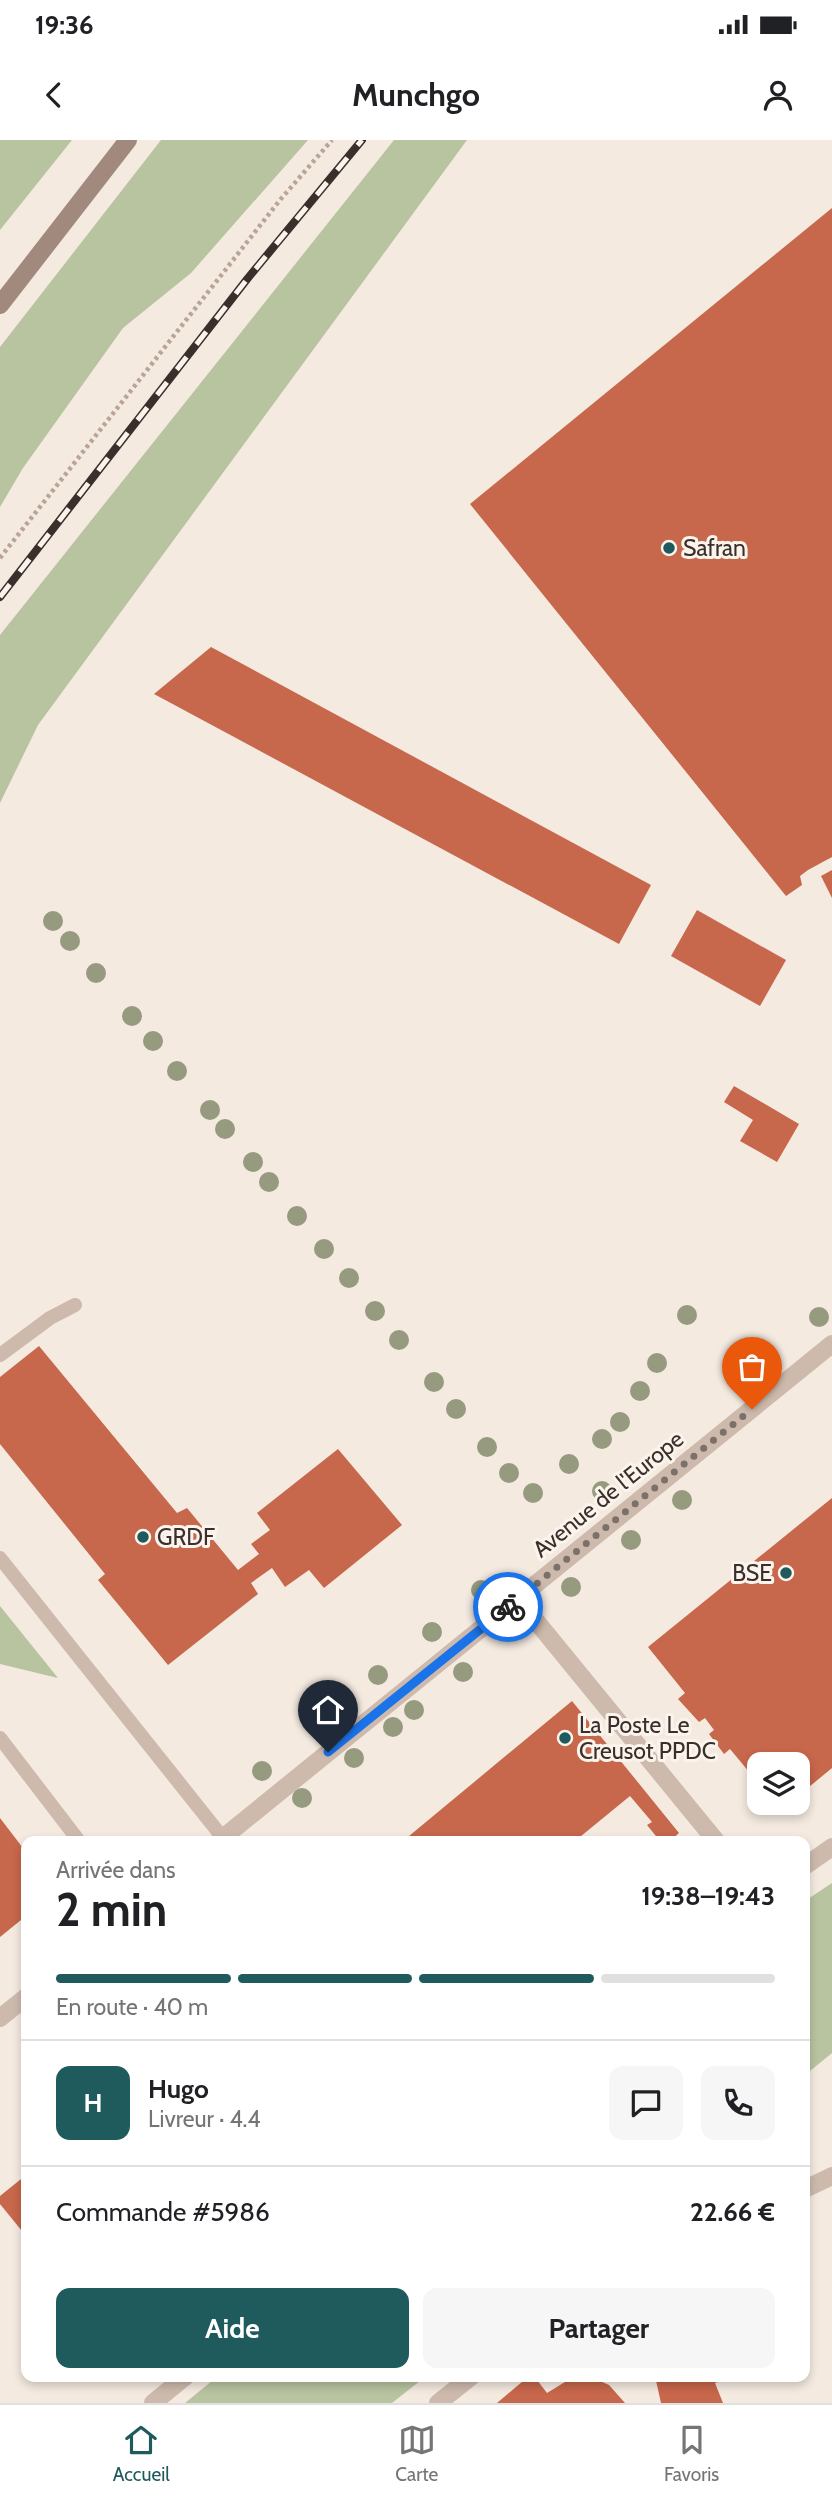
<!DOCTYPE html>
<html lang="fr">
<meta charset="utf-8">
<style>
:root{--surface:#fff;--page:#f6f6f6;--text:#202124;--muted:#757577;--line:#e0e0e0;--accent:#1f5a5d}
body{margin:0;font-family:Cabin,sans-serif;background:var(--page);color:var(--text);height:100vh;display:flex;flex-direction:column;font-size:26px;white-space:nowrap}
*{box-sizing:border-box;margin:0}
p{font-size:23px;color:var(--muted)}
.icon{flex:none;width:38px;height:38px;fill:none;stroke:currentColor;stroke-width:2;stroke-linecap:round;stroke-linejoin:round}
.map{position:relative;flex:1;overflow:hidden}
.details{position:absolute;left:21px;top:1696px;width:789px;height:546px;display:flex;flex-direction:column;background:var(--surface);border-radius:14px;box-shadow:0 4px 10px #0003}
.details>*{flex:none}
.buttons{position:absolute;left:747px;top:1612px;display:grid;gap:14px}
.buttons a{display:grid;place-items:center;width:63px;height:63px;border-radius:14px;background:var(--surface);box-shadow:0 4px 10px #0003;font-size:35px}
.pin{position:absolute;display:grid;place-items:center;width:60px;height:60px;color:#fff;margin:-72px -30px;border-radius:50% 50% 50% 0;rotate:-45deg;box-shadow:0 0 7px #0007}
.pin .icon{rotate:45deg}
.courier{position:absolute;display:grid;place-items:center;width:70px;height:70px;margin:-35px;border:5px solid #1a73e8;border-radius:50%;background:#fff;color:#222;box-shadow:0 2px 9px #0007}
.summary em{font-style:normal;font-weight:700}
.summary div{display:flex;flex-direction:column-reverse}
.summary{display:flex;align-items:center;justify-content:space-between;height:119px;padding:0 35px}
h1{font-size:46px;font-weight:700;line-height:52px}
.bar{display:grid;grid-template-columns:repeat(4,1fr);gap:10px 7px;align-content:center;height:84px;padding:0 35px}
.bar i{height:9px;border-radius:5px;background:var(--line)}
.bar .selected{background:var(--accent)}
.bar p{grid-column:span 4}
.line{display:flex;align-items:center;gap:18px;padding:0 35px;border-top:2px solid var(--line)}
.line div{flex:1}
.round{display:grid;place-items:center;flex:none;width:74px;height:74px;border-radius:14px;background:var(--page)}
.button{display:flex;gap:14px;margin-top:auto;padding:14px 35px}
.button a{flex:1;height:80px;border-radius:14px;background:var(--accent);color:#fff;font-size:28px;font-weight:700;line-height:80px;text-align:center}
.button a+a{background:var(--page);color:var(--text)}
.status{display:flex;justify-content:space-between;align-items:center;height:49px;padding:0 35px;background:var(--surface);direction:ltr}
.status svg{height:19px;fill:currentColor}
header{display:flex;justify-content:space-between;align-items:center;height:91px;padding:0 35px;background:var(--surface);font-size:32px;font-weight:700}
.dock{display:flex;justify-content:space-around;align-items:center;height:98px;border-top:2px solid var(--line);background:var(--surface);font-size:19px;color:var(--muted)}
.dock a{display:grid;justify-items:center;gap:4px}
.dock .selected{color:var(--accent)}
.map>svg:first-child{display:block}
.green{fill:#b8c4a0}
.building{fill:#c7674b}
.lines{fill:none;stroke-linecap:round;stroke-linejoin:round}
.path{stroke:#b9a496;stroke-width:4.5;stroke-dasharray:3.5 3.5;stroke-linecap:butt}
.lane{stroke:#cdbaac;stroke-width:14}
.street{stroke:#cdbaac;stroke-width:18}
.secondary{stroke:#a1897d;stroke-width:18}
.rail-casing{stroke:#3a2f2b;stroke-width:8}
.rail{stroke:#fbf4ed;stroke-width:5;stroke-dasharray:16;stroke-linecap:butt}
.tree{fill:#969a7e}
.done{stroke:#7b706a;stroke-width:7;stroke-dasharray:0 12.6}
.route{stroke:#1a73e8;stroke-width:9}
.poi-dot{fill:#1f5a5d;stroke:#fbf4ed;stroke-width:2.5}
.labels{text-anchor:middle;stroke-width:6;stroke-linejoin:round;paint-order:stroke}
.poi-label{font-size:23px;fill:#3a2f2b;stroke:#fbf4ed;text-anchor:start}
.street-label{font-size:23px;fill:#3a2f2b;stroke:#fbf4ed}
</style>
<div class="status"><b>19:36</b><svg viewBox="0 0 49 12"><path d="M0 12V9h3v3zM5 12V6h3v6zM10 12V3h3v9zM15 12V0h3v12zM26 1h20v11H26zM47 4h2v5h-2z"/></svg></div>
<header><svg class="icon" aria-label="back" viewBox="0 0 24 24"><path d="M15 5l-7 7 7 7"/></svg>Munchgo<svg class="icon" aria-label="person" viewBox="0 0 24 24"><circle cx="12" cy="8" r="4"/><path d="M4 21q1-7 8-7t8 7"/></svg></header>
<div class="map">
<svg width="832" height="2263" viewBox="0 0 832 2263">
<rect width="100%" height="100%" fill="#f4eae0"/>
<g class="green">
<path d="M0,0H72L0,90Z"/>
<path d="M161,0H308L191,133L123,188L23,328L0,367V207Z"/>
<path d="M394,0H467L38,585L0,663V495Z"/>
<path d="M0,1466L58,1538L0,1524Z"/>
<path d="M832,1743V1913L805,1935V1761Z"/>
<path d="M218,2236H425V2237L392,2263H185Z"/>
</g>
<g class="building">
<path d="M832,68V717L808,730L800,736L802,745L786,756L470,364Z"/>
<path d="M211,507L651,745L619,804L154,554Z"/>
<path d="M832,730V758L821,736Z"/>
<path d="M697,770L786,820L760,866L671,816Z"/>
<path d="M734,946L799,984L777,1022L740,1001L753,980L724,962Z"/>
<path d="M39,1206L177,1373L187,1368L238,1430L259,1414L251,1404L270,1390L257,1373L338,1309L402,1385L324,1448L309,1430L285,1447L272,1428L251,1443L258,1454L168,1525L98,1440L105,1434L0,1304V1237Z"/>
<path d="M832,1358V1628L798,1656V1624H760V1645L730,1609L724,1614L709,1594L714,1590L705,1578L699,1582L678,1559L685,1553L648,1507Z"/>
<path d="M572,1561L679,1693L670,1701H660L647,1685L652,1682L630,1656L575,1701H403Z"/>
<path d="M0,1678L26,1712V1776L0,1797Z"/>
<path d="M26,2035V2096L0,2064V2056Z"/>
<path d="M529,2236H534L547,2253L573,2237H591L609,2245L625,2263H497Z"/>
<path d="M655,2236H725V2239L715,2243L723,2263H661Z"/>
</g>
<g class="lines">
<path class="path" d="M0,418L280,60L332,0"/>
<g class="lane">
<path d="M0,1215L50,1178L75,1165"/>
<path d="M0,1418L223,1698"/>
<path d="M0,1598L79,1701"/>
</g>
<g class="street">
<path d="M518,1459L716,1701"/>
<path d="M219,1701L832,1204"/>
<path d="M805,1726L832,1707"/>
<path d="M0,1878L26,1857"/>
<path d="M805,2049L832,2036"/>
<path d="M153,2263L186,2236"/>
<path d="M438,2263L472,2236"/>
</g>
<path class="secondary" d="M0,165L128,0"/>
<defs>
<path id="rail" d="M0,457L248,138L362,0"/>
</defs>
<use href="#rail" class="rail-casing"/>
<use href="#rail" class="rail"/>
</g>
<g class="tree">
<circle cx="53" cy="781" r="10"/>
<circle cx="70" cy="801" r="10"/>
<circle cx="96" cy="833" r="10"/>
<circle cx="132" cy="876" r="10"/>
<circle cx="153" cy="901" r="10"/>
<circle cx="177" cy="931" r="10"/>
<circle cx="210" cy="970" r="10"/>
<circle cx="225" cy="989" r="10"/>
<circle cx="253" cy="1022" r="10"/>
<circle cx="269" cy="1042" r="10"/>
<circle cx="297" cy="1076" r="10"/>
<circle cx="324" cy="1109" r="10"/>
<circle cx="349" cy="1138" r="10"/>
<circle cx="375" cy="1171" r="10"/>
<circle cx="687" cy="1175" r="10"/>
<circle cx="819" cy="1177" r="10"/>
<circle cx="399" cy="1200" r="10"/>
<circle cx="657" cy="1223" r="10"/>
<circle cx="434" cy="1242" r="10"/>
<circle cx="640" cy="1251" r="10"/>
<circle cx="456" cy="1269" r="10"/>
<circle cx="620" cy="1282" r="10"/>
<circle cx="602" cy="1299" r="10"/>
<circle cx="487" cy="1307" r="10"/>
<circle cx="569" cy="1324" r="10"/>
<circle cx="509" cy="1333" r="10"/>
<circle cx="602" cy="1351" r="10"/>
<circle cx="533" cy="1353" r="10"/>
<circle cx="682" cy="1360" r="10"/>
<circle cx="631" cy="1400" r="10"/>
<circle cx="571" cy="1447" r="10"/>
<circle cx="481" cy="1450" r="10"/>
<circle cx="432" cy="1492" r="10"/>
<circle cx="463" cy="1532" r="10"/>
<circle cx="378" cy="1535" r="10"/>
<circle cx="414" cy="1570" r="10"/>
<circle cx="319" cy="1583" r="10"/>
<circle cx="393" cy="1587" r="10"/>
<circle cx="354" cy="1618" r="10"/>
<circle cx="262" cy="1631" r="10"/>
<circle cx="302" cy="1658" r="10"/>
</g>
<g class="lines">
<path class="done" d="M508,1467L752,1269"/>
<path class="route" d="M328,1612L508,1467"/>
</g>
<g class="poi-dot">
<circle cx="669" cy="408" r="7"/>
<circle cx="143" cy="1397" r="7"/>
<circle cx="786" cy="1433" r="7"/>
<circle cx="565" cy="1598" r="7"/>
</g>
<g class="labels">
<g class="poi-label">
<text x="683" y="416">Safran</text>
<text x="157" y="1405">GRDF</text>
<text x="772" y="1441" text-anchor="end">BSE</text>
<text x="579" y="1593">La Poste Le<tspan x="579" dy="26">Creusot PPDC</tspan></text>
</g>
<g class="street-label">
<text transform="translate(608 1354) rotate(-39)" y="8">Avenue de l'Europe</text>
</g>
</g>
</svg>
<div class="buttons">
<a><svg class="icon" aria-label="layers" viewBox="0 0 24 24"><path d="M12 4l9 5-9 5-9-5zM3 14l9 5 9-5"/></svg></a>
</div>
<div class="pin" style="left:752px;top:1269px;background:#ea580c"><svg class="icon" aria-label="bag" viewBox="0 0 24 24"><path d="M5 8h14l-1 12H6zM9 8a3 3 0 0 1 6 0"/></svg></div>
<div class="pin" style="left:328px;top:1612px;background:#1f2937"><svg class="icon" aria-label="home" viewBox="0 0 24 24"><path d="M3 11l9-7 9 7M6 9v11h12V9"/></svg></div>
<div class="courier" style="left:508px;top:1467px"><svg class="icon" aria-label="bike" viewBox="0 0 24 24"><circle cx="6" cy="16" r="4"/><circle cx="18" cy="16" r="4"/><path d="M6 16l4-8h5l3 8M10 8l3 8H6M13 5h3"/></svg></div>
<section class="details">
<div class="summary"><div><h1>2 min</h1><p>Arrivée dans</p></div><em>19:38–19:43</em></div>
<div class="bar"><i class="selected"></i><i class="selected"></i><i class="selected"></i><i></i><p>En route · 40 m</p></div>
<div class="line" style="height:126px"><b class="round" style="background:var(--accent);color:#fff">H</b><div><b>Hugo</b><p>Livreur · 4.4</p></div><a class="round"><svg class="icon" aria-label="chat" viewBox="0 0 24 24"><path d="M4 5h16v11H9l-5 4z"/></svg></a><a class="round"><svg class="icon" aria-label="phone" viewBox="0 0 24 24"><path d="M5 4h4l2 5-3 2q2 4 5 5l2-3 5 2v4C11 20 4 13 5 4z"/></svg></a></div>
<div class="line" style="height:91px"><div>Commande #5986</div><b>22.66 €</b></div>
<div class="button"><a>Aide</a><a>Partager</a></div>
</section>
</div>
<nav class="dock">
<a class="selected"><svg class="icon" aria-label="home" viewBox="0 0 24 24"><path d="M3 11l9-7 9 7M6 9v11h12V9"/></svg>Accueil</a>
<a><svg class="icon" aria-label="map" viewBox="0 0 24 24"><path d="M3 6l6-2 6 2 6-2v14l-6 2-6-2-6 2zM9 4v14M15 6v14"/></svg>Carte</a>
<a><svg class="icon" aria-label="saved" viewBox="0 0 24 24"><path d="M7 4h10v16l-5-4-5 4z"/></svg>Favoris</a>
</nav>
